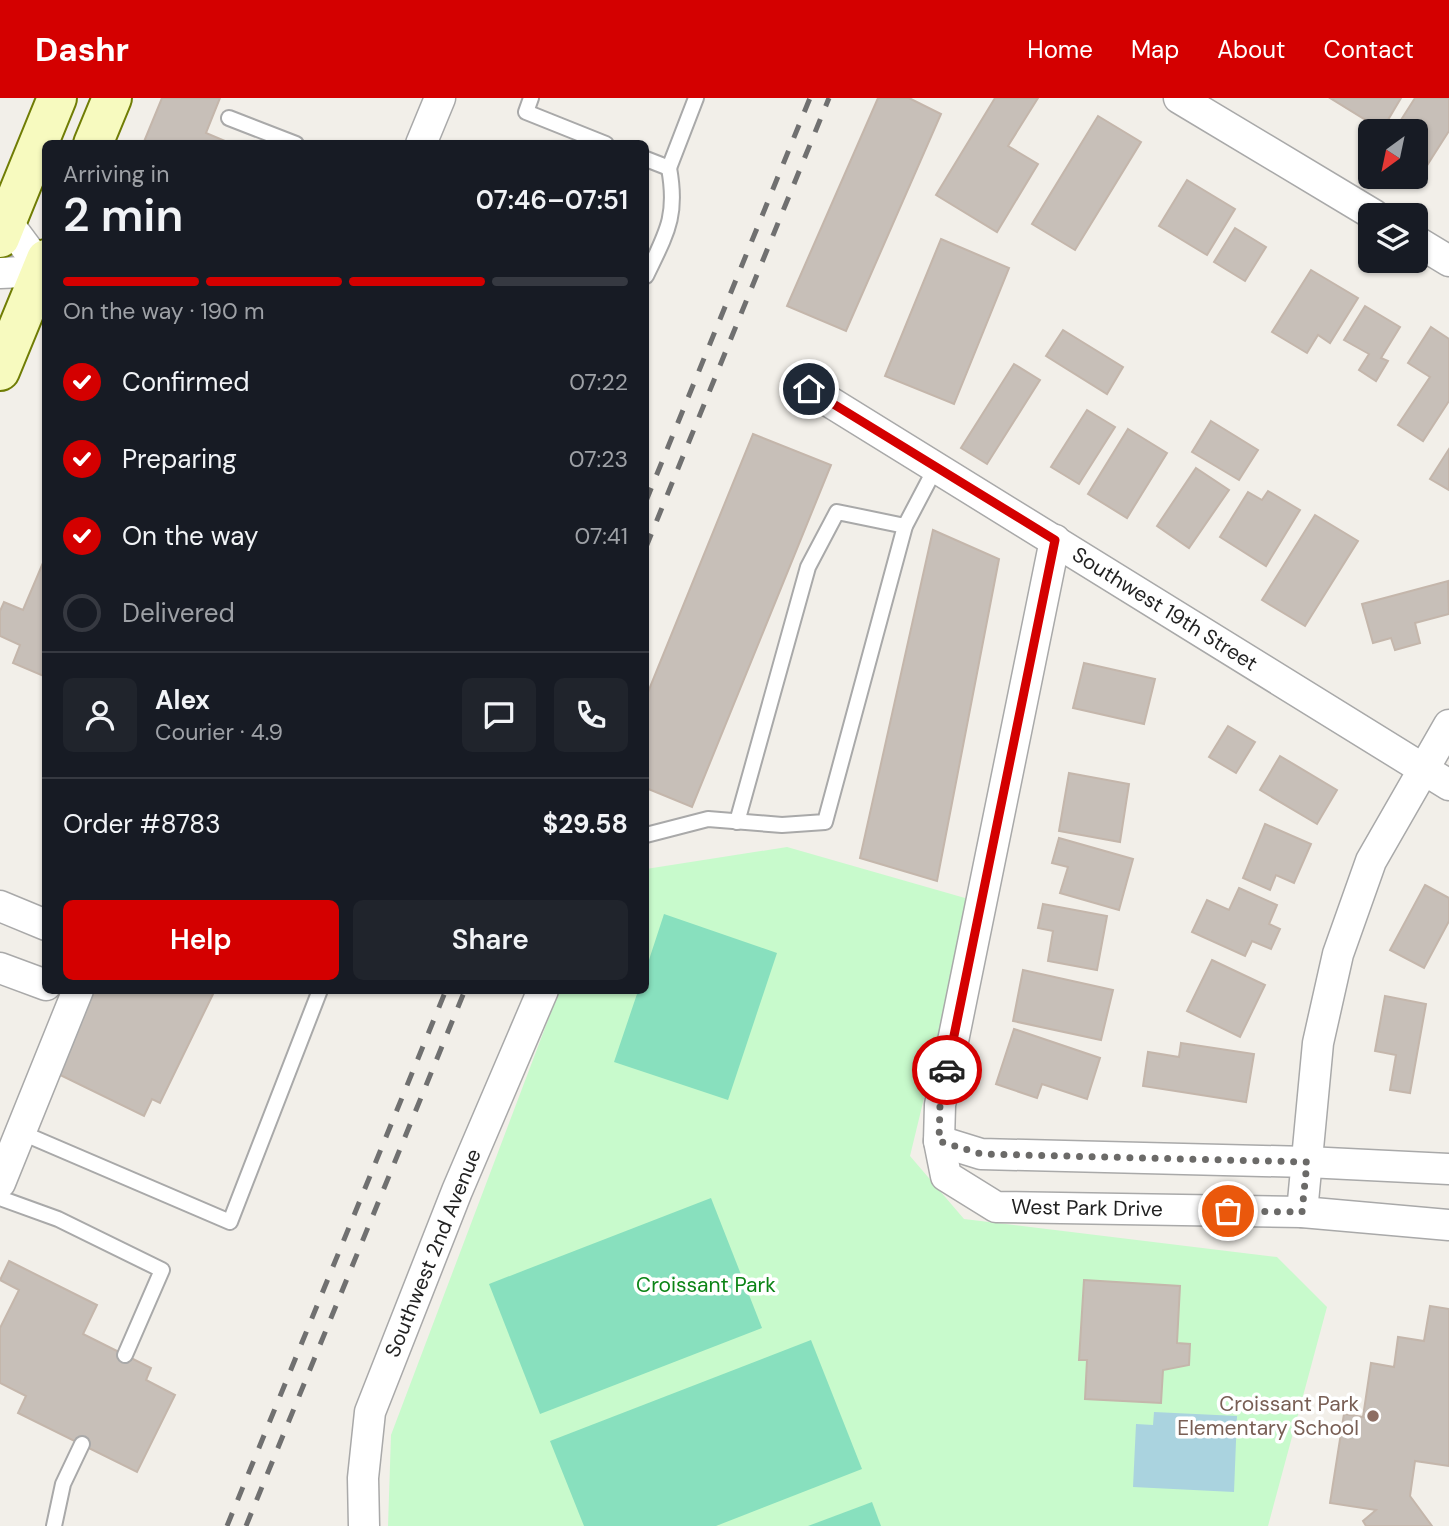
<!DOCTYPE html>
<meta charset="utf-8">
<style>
:root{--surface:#171b24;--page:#20242c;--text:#f1f3f6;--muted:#9ea1a6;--line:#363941;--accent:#d40000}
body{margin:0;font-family:"DM Sans",sans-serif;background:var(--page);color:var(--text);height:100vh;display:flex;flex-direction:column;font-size:26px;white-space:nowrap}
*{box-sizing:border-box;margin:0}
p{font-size:23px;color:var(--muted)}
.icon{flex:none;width:38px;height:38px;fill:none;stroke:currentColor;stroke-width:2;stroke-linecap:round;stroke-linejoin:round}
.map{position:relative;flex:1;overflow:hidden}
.side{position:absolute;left:42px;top:42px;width:607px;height:854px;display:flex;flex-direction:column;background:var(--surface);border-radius:10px;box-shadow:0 2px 5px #0004}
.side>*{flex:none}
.needle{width:46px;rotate:213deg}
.controls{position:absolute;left:1358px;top:21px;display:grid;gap:14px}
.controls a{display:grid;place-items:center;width:70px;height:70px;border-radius:10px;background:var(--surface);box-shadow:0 2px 5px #0004;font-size:35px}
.pin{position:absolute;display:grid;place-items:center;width:60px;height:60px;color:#fff;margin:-30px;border:4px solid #fff;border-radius:50%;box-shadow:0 2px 7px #0007}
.courier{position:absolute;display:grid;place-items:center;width:70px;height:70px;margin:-35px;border:5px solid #d40000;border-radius:50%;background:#fff;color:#222;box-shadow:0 2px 9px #0007}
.overview em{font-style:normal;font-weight:600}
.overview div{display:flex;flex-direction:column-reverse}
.overview{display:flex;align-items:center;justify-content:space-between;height:119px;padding:0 21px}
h1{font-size:46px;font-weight:600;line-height:52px}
.bar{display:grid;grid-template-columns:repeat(4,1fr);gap:10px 7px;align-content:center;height:84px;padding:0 21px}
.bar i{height:9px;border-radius:5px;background:var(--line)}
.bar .active{background:var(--accent)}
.bar p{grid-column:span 4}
.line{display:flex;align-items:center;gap:18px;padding:0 21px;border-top:2px solid var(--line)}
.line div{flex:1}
.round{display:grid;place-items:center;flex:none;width:74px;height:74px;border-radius:10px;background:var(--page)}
ol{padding:0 21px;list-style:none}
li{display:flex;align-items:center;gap:21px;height:77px}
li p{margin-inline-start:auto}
li .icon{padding:7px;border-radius:50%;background:var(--accent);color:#fff;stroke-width:4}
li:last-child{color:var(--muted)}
li i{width:38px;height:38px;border:4px solid var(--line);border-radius:50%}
.primary-button{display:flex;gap:14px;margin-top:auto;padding:14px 21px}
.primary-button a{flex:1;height:80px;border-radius:10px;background:var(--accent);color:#fff;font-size:28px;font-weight:600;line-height:80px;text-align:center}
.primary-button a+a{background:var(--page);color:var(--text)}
header{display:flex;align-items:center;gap:42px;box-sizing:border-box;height:98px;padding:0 35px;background:var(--accent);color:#fff}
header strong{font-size:33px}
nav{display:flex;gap:38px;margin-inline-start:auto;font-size:24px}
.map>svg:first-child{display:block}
.park{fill:#c8facc}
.pitch{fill:#88e0be}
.water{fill:#aad3df}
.building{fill:#c7bfb8;stroke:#c4b6ab;stroke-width:2}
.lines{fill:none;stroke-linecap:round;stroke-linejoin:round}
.lane-casing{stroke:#a9a9a9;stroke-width:18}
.street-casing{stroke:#a9a9a9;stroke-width:33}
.secondary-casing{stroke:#707d05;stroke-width:42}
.lane{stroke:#fff;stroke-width:14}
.street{stroke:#fff;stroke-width:30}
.secondary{stroke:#f7fabf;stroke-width:38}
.rail{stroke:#707070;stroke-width:5;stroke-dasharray:14 14;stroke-linecap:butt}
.done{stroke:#6b6a68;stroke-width:7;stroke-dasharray:0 12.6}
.route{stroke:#d40000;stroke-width:9}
.education-dot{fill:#8d6e63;stroke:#fff;stroke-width:2.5}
.labels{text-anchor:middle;stroke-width:7;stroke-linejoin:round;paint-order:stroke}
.street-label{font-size:21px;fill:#222;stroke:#fff}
.park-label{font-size:21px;fill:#0c8416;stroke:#fff}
.education-label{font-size:21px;fill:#785e54;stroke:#fff;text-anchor:end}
</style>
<header>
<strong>Dashr</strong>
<nav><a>Home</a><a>Map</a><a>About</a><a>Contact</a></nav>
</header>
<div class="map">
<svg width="1449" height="1428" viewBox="0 0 1449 1428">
<rect width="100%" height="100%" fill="#f2efe9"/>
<path class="park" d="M787,749L972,802L910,1058L964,1121L1277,1159L1327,1209L1268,1428H388L391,1337L559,893L646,892V771Z"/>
<g class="pitch">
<path d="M664,816L777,855L728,1002L614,964L638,893L646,892V871Z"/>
<path d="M711,1100L762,1230L540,1316L489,1186Z"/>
<path d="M811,1242L862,1371L716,1428H584L550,1343Z"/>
<path d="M872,1404L881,1428H808Z"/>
</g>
<path class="water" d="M1154,1314L1237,1318L1234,1394L1133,1389L1136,1326L1153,1327Z"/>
<g class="building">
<path d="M162,0H220L206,35L232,46H143Z"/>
<path d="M878,0H909L941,16L846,233L787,208Z"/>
<path d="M995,0H1038L1008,48L1038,66L997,134L936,97Z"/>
<path d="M1330,0H1401L1382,32Z"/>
<path d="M1415,0H1449V33L1426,69L1416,62V33H1394Z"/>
<path d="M1098,18L1141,44L1075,152L1032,126Z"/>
<path d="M1187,82L1235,111L1207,157L1159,128Z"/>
<path d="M1235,130L1266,149L1245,183L1214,164Z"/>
<path d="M941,141L1009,170L954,306L885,278Z"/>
<path d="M1311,172L1358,200L1330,245L1318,237L1307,255L1272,234Z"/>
<path d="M1365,208L1400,229L1381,260L1388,263L1376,283L1359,272L1369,256L1344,242Z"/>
<path d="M1431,229L1449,241V303L1423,343L1398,327L1430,279L1408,265Z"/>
<path d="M1063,232L1123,269L1107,296L1046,258Z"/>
<path d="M1014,266L1040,282L987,366L961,350Z"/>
<path d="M1087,312L1115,329L1079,386L1051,369Z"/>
<path d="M1211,323L1258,352L1239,382L1192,354Z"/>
<path d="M1128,331L1167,355L1127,420L1088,396Z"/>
<path d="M753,336L831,367L692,709L646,690V599Z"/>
<path d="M1449,351V392L1430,381Z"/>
<path d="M1196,370L1229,392L1189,450L1157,428Z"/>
<path d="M1268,393L1300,412L1266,468L1220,439L1248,394L1262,402Z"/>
<path d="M1315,417L1358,443L1305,528L1262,502Z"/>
<path d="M933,432L999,461L937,783L860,760Z"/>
<path d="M45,460H46V579L13,565L20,547L0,538V513L4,504L23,512Z"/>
<path d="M1448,483L1449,516L1415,525L1420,545L1395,552L1391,540L1373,545L1362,506Z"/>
<path d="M1084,565L1155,581L1144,626L1073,610Z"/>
<path d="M1228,628L1255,644L1236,675L1209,659Z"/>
<path d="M1280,658L1337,692L1317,726L1260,692Z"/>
<path d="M1069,675L1129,686L1120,744L1059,733Z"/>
<path d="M1265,726L1311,746L1294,785L1276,777L1270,792L1243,780Z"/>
<path d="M1059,740L1133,761L1119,812L1060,795L1068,769L1052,765Z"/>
<path d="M1425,787L1449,800V823L1424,870L1390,852Z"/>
<path d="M1239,790L1277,807L1269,826L1280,831L1271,851L1252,843L1245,858L1192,834L1207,802L1229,812Z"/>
<path d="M1043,806L1107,818L1097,872L1048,863L1053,833L1038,830Z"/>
<path d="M1212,862L1265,887L1240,939L1187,913Z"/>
<path d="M1023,872L1113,892L1101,942L1013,923Z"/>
<path d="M92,892H215L160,1005L152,1001L144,1018L52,973Z"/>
<path d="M1385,898L1426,906L1410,995L1390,992L1396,957L1375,953Z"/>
<path d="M1014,931L1100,960L1087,1001L1042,986L1037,1000L996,986Z"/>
<path d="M1181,945L1254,956L1246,1004L1143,988L1148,954L1179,959Z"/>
<path d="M9,1163L97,1207L83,1236L151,1270L146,1282L175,1297L137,1374L18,1315L26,1298L0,1285V1230L19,1192L0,1182Z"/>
<path d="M1084,1182L1180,1188L1177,1245L1190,1246L1189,1267L1163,1272L1161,1305L1085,1301L1087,1262H1079Z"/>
<path d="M1430,1208L1449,1211V1368L1415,1363L1410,1398L1432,1428H1366L1363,1423L1376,1412L1330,1405L1344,1316L1363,1319L1371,1265L1394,1269L1398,1239L1424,1243Z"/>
</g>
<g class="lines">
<defs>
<g id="lane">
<path d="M531,0L526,14L606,46"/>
<path d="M229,20L296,46"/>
<path d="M646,61L669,70L696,0"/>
<path d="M646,178C666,136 678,119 669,70"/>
<path d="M737,724L808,469L837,414L905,428"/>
<path d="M646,737L708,721L782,727L825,724L905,428L936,369"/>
<path d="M20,1034L230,1124L320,892"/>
<path d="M0,1100L58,1121L162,1172L125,1257"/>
<path d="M54,1428L63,1386L82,1346"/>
</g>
<g id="street">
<path d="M1179,0L1374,117"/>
<path d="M421,46L440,0"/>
<path d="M0,121L7,124L42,171"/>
<path d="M1416,143L1449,163"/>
<path d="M0,175L46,173"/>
<path d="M809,291L1449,687"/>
<path d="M1055,442L940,1007L939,1043L946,1078L996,1109L1302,1114L1449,1127"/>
<path d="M0,808L46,827"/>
<path d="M0,870L46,887"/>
<path d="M939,1043L981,1056L1307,1064L1449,1071"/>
<path d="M0,1085L78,892"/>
<path d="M1302,1114L1318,945L1338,856L1371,763L1449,627"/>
<path d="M364,1428L363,1380L370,1314L457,1093L543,892"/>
</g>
<g id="secondary">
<path d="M93,46L112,0"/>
<path d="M0,140L57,0"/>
<path d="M0,273L46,161"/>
</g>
</defs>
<use href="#lane" class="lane-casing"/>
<use href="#street" class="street-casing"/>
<use href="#secondary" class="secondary-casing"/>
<use href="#lane" class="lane"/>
<use href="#street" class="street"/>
<use href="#secondary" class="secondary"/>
<g class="rail">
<path d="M646,403L810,0"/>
<path d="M646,449L829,0"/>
<path d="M227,1428L446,892"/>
<path d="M246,1428L465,892"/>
</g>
</g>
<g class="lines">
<path class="done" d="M947,972L940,1007L939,1043L981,1056L1307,1064L1302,1114L1228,1113"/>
<path class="route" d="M809,291L1055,442L947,972"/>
</g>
<circle class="education-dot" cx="1373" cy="1318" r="7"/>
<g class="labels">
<g class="street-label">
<text transform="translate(1165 511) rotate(32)" y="7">Southwest 19th Street</text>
<text transform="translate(1087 1110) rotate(1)" y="7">West Park Drive</text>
<text transform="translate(433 1155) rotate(-68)" y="7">Southwest 2nd Avenue</text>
</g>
<g class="park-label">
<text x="706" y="1194">Croissant Park</text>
</g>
<g class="education-label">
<text x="1359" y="1313">Croissant Park<tspan x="1359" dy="24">Elementary School</tspan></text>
</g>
</g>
</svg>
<div class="controls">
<a><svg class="needle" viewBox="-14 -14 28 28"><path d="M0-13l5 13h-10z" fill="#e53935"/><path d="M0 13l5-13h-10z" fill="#9ea1a6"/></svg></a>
<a><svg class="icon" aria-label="layers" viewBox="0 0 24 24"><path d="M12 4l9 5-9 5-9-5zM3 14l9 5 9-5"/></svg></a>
</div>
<div class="pin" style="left:1228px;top:1113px;background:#ea580c"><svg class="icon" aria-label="bag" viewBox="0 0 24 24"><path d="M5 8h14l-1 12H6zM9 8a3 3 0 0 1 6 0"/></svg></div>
<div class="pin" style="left:809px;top:291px;background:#1f2937"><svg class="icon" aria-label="home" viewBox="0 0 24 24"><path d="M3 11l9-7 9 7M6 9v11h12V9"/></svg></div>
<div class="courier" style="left:947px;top:972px"><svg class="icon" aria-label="car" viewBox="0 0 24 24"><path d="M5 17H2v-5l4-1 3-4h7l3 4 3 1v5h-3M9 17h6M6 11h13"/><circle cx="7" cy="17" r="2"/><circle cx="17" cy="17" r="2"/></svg></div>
<section class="side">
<div class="overview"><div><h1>2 min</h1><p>Arriving in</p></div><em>07:46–07:51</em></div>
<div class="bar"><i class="active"></i><i class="active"></i><i class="active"></i><i></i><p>On the way · 190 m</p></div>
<ol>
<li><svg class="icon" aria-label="check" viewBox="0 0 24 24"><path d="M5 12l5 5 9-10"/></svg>Confirmed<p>07:22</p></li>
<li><svg class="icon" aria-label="check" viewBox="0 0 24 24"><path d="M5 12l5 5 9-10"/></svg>Preparing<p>07:23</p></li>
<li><svg class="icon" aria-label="check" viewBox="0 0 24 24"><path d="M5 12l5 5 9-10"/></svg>On the way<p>07:41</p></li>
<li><i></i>Delivered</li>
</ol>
<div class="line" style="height:126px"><a class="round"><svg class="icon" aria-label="person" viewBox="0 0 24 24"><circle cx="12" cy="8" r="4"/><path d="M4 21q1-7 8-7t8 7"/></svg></a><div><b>Alex</b><p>Courier · 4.9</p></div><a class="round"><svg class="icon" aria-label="chat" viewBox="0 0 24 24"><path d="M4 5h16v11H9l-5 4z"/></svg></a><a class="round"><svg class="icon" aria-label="phone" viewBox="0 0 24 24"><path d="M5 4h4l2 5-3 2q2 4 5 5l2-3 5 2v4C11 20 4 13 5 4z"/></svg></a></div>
<div class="line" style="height:91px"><div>Order #8783</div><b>$29.58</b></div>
<div class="primary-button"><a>Help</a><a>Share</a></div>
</section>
</div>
